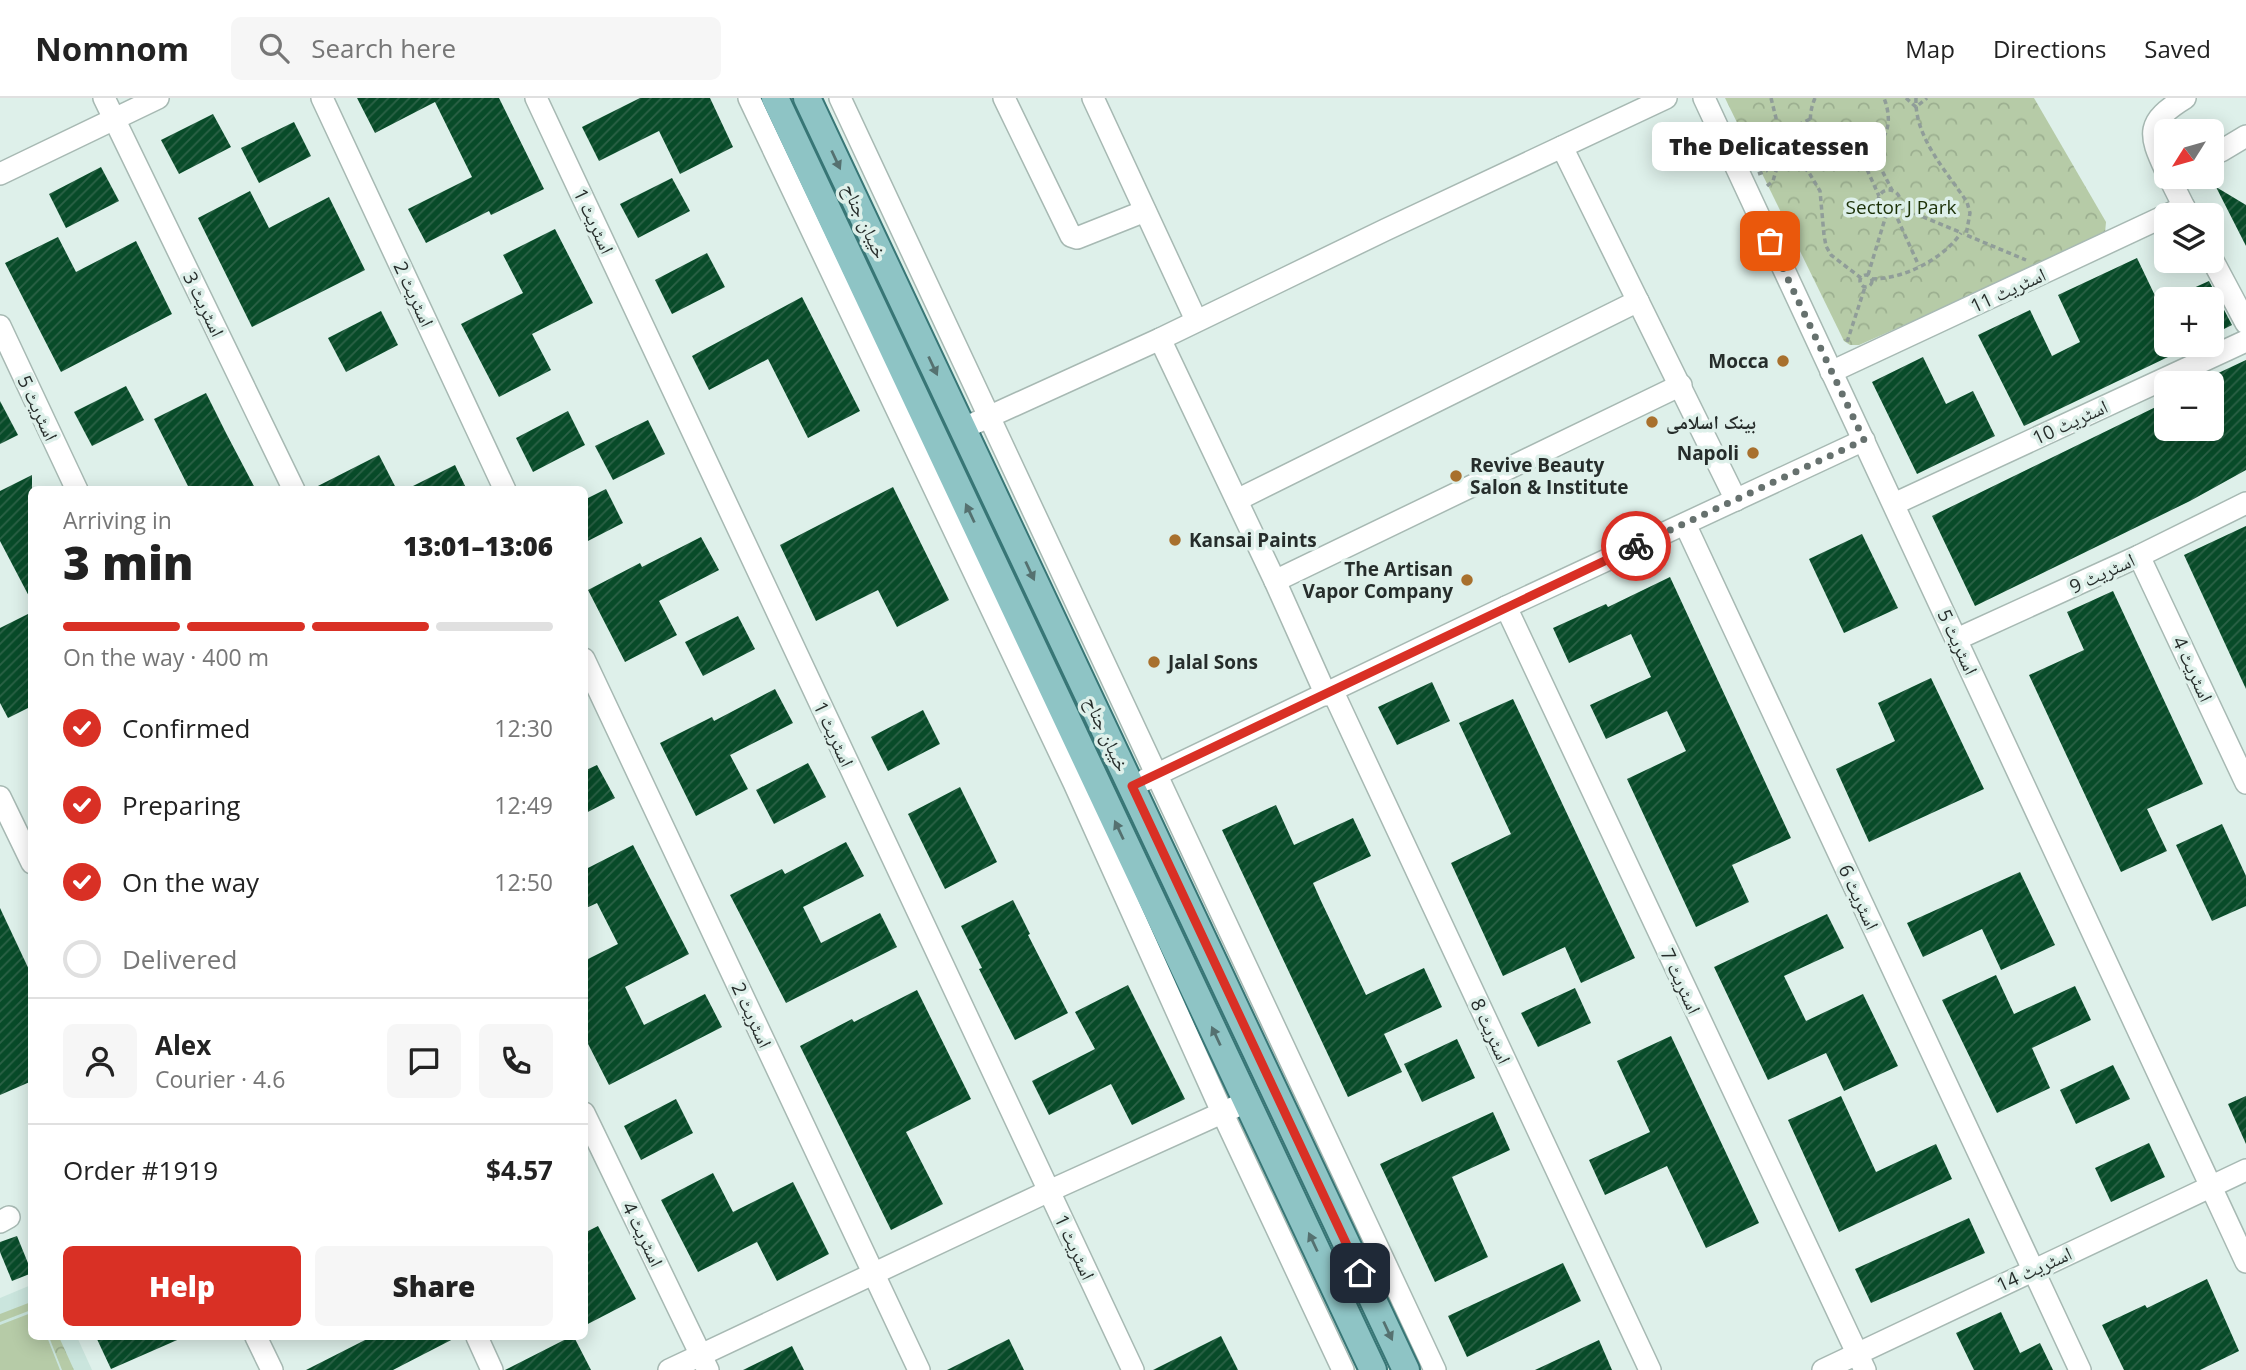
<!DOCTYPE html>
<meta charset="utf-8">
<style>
:root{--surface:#fff;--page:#f6f6f6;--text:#222;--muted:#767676;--line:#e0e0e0;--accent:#d93025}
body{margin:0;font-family:"Open Sans","Noto Naskh Arabic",sans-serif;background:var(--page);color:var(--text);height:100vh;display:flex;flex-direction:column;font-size:26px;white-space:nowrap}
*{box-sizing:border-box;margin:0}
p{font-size:23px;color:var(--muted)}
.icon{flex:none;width:38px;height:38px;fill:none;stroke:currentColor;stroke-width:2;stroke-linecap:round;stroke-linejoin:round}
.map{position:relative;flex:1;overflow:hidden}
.panel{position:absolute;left:28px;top:388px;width:560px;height:854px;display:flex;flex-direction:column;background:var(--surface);border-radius:10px;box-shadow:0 4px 18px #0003}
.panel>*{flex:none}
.needle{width:46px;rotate:233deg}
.controls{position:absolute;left:2154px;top:21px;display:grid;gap:14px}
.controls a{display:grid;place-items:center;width:70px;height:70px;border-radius:10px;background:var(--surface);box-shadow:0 4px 18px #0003;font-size:35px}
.pin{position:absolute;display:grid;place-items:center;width:60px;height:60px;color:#fff;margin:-30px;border-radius:14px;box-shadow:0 4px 10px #0006}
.courier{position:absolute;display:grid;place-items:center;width:70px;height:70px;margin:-35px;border:5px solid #d93025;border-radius:50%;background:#fff;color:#222;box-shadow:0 2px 9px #0007}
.bubble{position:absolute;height:49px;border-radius:10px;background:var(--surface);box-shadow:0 4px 18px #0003;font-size:23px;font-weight:800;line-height:49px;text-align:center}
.headline em{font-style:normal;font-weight:800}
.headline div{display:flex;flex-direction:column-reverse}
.headline{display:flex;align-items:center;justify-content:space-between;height:119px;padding:0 35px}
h1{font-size:46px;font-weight:800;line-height:52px}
.bar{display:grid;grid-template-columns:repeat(4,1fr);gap:10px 7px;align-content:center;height:84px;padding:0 35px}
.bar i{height:9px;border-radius:5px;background:var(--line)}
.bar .on{background:var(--accent)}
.bar p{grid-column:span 4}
.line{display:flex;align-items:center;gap:18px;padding:0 35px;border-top:2px solid var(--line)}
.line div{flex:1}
.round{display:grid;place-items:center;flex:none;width:74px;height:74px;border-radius:10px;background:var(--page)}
ol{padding:0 35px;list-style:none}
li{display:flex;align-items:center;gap:21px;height:77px}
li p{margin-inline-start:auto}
li .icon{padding:7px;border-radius:50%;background:var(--accent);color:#fff;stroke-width:4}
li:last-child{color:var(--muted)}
li i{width:38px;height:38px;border:4px solid var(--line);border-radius:50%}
.button{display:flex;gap:14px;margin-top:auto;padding:14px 35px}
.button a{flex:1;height:80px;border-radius:10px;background:var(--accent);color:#fff;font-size:28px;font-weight:800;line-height:80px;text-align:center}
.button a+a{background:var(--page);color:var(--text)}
header{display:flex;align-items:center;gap:42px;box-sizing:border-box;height:98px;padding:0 35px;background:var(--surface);border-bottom:2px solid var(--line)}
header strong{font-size:33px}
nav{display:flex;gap:38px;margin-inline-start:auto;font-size:24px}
.search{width:490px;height:63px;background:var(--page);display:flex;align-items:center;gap:18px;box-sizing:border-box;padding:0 24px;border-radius:10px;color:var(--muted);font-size:26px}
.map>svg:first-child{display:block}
.built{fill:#cae5dd}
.green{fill:#b6cba7}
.park{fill:url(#park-crowns)}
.building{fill:url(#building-hatch)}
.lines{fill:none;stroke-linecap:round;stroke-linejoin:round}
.minor-casing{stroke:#a7b9b3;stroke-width:24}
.major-casing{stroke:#387676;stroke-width:30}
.path{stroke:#909d99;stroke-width:3.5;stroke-dasharray:5 3.5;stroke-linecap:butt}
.minor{stroke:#fff;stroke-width:21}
.major{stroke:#8ec4c5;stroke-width:26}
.oneway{fill:#557170}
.done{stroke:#66716e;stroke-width:7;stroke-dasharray:0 12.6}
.route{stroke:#d93025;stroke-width:9}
.poi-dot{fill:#a8702d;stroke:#def0ea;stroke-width:2.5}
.labels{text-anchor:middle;stroke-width:7;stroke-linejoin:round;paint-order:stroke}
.park-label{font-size:19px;fill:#1c3107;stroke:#def0ea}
.street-label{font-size:19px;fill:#262d2b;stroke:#def0ea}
.poi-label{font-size:19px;font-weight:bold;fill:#262d2b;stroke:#def0ea;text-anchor:start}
</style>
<header>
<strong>Nomnom</strong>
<div class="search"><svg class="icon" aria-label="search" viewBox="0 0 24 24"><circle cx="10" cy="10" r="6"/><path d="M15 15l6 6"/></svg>Search here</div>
<nav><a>Map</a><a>Directions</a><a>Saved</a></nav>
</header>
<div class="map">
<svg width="2246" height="1272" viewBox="0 0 2246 1272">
<defs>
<pattern id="park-crowns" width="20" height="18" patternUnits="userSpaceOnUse" patternTransform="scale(1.75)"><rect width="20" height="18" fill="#b6cba7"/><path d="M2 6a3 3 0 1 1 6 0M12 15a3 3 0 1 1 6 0" fill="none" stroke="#9caf90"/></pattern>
<pattern id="building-hatch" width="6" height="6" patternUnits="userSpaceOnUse" patternTransform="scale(1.75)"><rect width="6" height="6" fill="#084b29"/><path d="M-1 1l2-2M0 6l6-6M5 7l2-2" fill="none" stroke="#2c6247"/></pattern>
</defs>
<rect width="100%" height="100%" fill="#def0ea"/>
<path class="built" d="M31,1187L32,1239H77L92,1272H0V1200Z"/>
<path class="green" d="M31,1215L32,1239H47L60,1272H0V1227Z"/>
<g class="park">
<path d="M1725,0H2034L2106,124L2105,135L2095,143L1859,247H1850L1844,243Z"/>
<path d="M31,1204V1212L0,1224V1216Z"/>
<path d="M49,1239H59L74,1272H62Z"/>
</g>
<g class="building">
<path d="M357,0H499L544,91L491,117L489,113L426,145L408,111L472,79L435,4L375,35Z"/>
<path d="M640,0H710L733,49L680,76L659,33L599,63L582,29Z"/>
<path d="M213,16L231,49L179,76L161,42Z"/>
<path d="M294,24L311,58L259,85L241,50Z"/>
<path d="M101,69L119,103L66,130L49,96Z"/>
<path d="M672,80L690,113L638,140L620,106Z"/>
<path d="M2216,89L2246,107V148Z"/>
<path d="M250,93L269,130L329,99L365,172L252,229L198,120Z"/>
<path d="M555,131L593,205L532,236L551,272L499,299L461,226L523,195L503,157Z"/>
<path d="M58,139L76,174L136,143L172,216L61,274L5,165Z"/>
<path d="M707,155L725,189L672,216L655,182Z"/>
<path d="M2137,160L2159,206L2166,203V247H2193L2024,328L1978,237L2030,212L2052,258L2080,244L2058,197Z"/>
<path d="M2209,183L2232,227L2212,237V201H2169Z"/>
<path d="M802,199L860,313L808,340L768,261L709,292L692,258Z"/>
<path d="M381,213L398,247L346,274L328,240Z"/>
<path d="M1923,259L1946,306L1973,293L1995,338L1917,376L1872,284Z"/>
<path d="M2246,262V372L2190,403L1975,508L1932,418L2166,304V331H2212V278Z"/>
<path d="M126,288L144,322L92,348L74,314Z"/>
<path d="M206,295L226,335L256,392H190L154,321Z"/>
<path d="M0,303L18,337L0,346Z"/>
<path d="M568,313L585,347L533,374L516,340Z"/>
<path d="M648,322L665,356L613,382L595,348Z"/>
<path d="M379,357L397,392H310Z"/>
<path d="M455,367L467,392H405Z"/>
<path d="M32,377V504L0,443V393Z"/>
<path d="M893,389L949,502L897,529L878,492L816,523L780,447Z"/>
<path d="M606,391L623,425L584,445V402Z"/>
<path d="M2246,428V591L2184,457Z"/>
<path d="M1862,436L1898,510L1844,535L1809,461Z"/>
<path d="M701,439L719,472L659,503L677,537L625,564L588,492L640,465L642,469Z"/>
<path d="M1670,479L1791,740L1732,767L1749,804L1696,829L1627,681L1686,653L1667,613L1606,641L1590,607L1651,579L1631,536L1569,565L1553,530L1606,506L1608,509Z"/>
<path d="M2113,493L2203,686L2147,711L2167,753L2121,774L2029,577L2084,552L2067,514Z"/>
<path d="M32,514V608L8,620L0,605V530Z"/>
<path d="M738,518L755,551L703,578L685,544Z"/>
<path d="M1931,580L1984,691L1869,744L1836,671L1895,643L1878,605Z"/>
<path d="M1432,584L1450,623L1397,647L1378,609Z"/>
<path d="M775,591L793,625L730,657L748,691L696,718L660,645L712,619L714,623Z"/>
<path d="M1513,601L1635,860L1581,885L1565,849L1503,878L1451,765L1511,736L1459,625Z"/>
<path d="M923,612L940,646L888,673L871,639Z"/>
<path d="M808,665L826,699L774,726L756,692Z"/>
<path d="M597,667L615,700L584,716V673Z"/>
<path d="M960,689L997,764L945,791L908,716Z"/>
<path d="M1276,707L1294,747L1353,720L1371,758L1313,785L1321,803L1366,897L1424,870L1442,909L1384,936L1402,974L1348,999L1222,732Z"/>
<path d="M2222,726L2246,778V808L2212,823L2176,747Z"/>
<path d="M846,744L864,778L803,809L821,845L880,815L897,849L786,905L730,797L782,771L785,776Z"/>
<path d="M633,747L689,856L625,889L644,927L705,896L722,929L609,987L584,938V863L618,846L597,805L584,811V772Z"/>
<path d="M2020,774L2055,847L2001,872L1982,831L1923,859L1907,825Z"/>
<path d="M1013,802L1030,836L1028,837L1068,915L1015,942L979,871L982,870L961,828Z"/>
<path d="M0,810L32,878V983L0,997Z"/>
<path d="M1827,816L1844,850L1784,878L1806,923L1863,896L1898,968L1844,993L1826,955L1768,982L1714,869Z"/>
<path d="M1996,877L2014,916L2075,888L2091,922L2032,950L2050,990L1997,1015L1942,902Z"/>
<path d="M1128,887L1185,1001L1132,1027L1111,986L1049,1017L1032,983L1095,951L1075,914Z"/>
<path d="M1575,890L1591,925L1538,949L1521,915Z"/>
<path d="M917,892L971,1001L906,1034L943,1106L891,1132L800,948L852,921L854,924Z"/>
<path d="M1671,938L1759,1125L1706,1150L1667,1068L1605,1097L1589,1062L1650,1034L1617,963Z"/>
<path d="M1457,941L1475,980L1422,1004L1404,966Z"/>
<path d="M2113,967L2130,1001L2076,1026L2060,992Z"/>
<path d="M1841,998L1876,1074L1936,1046L1952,1081L1839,1134L1788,1022Z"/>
<path d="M2246,998V1046L2228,1006Z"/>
<path d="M676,1001L693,1035L641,1062L624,1028Z"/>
<path d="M1493,1014L1510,1052L1452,1079L1488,1159L1435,1184L1380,1066Z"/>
<path d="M2149,1045L2165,1079L2111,1104L2095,1070Z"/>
<path d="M713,1075L733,1114L793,1084L829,1156L777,1183L757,1144L698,1174L661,1102Z"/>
<path d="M1969,1120L1985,1155L1871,1205L1855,1171Z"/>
<path d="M598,1128L636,1201L584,1228V1135Z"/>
<path d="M17,1138L32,1175L12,1183L0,1154V1144Z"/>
<path d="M1563,1165L1581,1203L1467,1259L1448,1218Z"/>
<path d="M2207,1181L2239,1253L2200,1272H2124L2102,1227L2145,1207L2147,1210Z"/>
<path d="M2001,1214L2020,1255L2040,1245L2053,1272H1974L1956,1235Z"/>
<path d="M1221,1238L1238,1272H1153Z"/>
<path d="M96,1239H184L111,1271Z"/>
<path d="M371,1239H457L393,1272H306Z"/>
<path d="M570,1239H574L591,1272H505Z"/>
<path d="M1009,1241L1024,1272H947Z"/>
<path d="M1599,1242L1612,1272H1535Z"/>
<path d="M792,1248L804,1272H743Z"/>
</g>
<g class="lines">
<defs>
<g id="minor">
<path d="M104,0L294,392"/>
<path d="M322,0L505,392"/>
<path d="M536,0L1133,1272"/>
<path d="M749,0L1074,685L1222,1014L1343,1272"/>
<path d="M840,0L1435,1272"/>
<path d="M1004,0L1071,138L1077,140L1145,113"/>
<path d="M1093,0L1196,222"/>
<path d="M1704,0L2246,1164"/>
<path d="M1562,49L1736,402"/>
<path d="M2221,53L2246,38"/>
<path d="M2166,73C2148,35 2146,24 2185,0"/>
<path d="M0,76L158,0"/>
<path d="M2169,79L2188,117"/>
<path d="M2212,161L2246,225"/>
<path d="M0,228L77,392"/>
<path d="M1160,241L1275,483L1326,597"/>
<path d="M1831,274L2184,109"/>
<path d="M962,331L1160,241L1385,132L1666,0"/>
<path d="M1237,402L1638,203"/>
<path d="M1894,406L2246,243"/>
<path d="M1685,426L2080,1272"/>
<path d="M2139,458L2246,685"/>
<path d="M1275,483L1681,287"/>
<path d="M1506,509L1865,1272"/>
<path d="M1957,541L2139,458L2246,405"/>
<path d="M584,561L919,1272"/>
<path d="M1333,594L1650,1272"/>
<path d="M1145,682L1506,509L1864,342"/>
<path d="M0,699L32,765"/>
<path d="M584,1015L708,1272"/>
<path d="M0,1124L9,1119"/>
<path d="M256,1239L272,1272"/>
<path d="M477,1239L492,1272"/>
<path d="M669,1272L1049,1093L1235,1009"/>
<path d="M1823,1272L2246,1072"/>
</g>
<g id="major">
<path d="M775,0L1373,1272"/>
<path d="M807,0L1406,1272"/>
</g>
</defs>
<use href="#minor" class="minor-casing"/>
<use href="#major" class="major-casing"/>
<g class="path">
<path d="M1771,0L1776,20L1775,39"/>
<path d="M1815,0C1785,72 1913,76 1884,0"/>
<path d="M1906,0L1916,9L1927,0"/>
<path d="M1916,0C1914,39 1947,74 1967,104L1970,115L1966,137L2026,162"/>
<path d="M1810,21L1762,45L1772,64L1780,67L1822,46"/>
<path d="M1871,51L1892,92"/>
<path d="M1860,56L1879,98"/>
<path d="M1789,61L1808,73L1820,93L1824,137L1826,148L1831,157L1861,180"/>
<path d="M1758,76L1766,73L1772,64"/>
<path d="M1767,88L1773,83L1778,66"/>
<circle cx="1889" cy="103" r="11"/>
<path d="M1899,109L1962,135"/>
<path d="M1894,113L1919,168"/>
<circle cx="1866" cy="183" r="6"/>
<path d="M1868,177L1887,114"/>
<path d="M1872,181C1904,181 1943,161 1961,135"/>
<path d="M1847,244L1865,189"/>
</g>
<use href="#minor" class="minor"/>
<use href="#major" class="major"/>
</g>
<defs><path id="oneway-solid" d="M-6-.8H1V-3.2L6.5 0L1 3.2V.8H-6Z" transform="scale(1.75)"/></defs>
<g class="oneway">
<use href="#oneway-solid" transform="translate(836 62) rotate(65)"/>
<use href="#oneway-solid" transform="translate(933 268) rotate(65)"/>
<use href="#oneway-solid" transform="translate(970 415) rotate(-115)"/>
<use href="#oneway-solid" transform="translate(1030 473) rotate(65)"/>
<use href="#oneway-solid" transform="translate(1119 732) rotate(-115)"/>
<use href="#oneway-solid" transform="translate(1216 938) rotate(-115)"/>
<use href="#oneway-solid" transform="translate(1313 1144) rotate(-115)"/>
<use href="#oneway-solid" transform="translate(1388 1233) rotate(65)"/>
</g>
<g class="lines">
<path class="done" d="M1636,448L1864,342L1770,143"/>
<path class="route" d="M1360,1175L1132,688L1636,448"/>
</g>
<g class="poi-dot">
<circle cx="1783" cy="263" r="7"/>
<circle cx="1652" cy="324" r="7"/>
<circle cx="1753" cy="355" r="7"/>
<circle cx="1456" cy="378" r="7"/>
<circle cx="1175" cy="442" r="7"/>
<circle cx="1467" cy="482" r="7"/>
<circle cx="1154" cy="564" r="7"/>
</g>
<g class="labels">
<g class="park-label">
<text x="1901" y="116">Sector J Park</text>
</g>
<g class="street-label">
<text transform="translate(594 123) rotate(65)" y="7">اسٹریٹ 1</text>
<text transform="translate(865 123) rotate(65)" y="7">خیبان جناح</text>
<text transform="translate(2008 192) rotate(-25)" y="7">اسٹریٹ 11</text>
<text transform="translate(414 196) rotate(65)" y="7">اسٹریٹ 2</text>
<text transform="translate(204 206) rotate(64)" y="7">اسٹریٹ 3</text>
<text transform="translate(38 310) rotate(65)" y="7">اسٹریٹ 5</text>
<text transform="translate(2070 324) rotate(-25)" y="7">اسٹریٹ 10</text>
<text transform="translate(2102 475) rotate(-25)" y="7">اسٹریٹ 9</text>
<text transform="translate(1958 544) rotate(65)" y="7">اسٹریٹ 5</text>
<text transform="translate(2193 571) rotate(65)" y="7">اسٹریٹ 4</text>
<text transform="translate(834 636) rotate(65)" y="7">اسٹریٹ 1</text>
<text transform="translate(1107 636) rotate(65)" y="7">خیبان جناح</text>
<text transform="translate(1859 799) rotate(65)" y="7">اسٹریٹ 6</text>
<text transform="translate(1681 883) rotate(65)" y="7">اسٹریٹ 7</text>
<text transform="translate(752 917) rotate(65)" y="7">اسٹریٹ 2</text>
<text transform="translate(1491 933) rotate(65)" y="7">اسٹریٹ 8</text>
<text transform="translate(643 1136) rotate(64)" y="7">اسٹریٹ 4</text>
<text transform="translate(1075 1149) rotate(65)" y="7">اسٹریٹ 1</text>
<text transform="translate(2034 1171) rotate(-25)" y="7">اسٹریٹ 14</text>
</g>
<g class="poi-label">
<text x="1769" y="270" text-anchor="end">Mocca</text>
<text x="1666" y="331">بینک اسلامی</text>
<text x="1739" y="362" text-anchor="end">Napoli</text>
<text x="1470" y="374">Revive Beauty<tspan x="1470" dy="22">Salon &amp; Institute</tspan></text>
<text x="1189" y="449">Kansai Paints</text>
<text x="1453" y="478" text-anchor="end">The Artisan<tspan x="1453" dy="22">Vapor Company</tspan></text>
<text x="1168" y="571">Jalal Sons</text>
</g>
</g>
</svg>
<div class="controls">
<a><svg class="needle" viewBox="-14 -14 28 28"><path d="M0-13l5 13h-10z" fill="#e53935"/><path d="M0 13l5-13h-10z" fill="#767676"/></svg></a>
<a><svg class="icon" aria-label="layers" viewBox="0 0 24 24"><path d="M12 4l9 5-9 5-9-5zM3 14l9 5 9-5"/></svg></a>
<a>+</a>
<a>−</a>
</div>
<div class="pin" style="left:1770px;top:143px;background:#ea580c"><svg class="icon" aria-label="bag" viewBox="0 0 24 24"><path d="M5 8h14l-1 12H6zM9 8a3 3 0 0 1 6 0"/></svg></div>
<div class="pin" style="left:1360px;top:1175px;background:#1f2937"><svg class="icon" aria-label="home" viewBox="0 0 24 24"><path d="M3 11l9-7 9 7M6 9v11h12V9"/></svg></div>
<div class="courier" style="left:1636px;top:448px"><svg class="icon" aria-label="bike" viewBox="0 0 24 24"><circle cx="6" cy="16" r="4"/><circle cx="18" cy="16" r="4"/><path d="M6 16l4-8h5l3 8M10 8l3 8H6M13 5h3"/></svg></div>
<div class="bubble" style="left:1652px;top:24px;width:234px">The Delicatessen</div>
<section class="panel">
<div class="headline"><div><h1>3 min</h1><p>Arriving in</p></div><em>13:01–13:06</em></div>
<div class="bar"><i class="on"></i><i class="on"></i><i class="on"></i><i></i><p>On the way · 400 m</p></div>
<ol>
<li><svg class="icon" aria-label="check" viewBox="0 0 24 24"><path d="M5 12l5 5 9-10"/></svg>Confirmed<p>12:30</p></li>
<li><svg class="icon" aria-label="check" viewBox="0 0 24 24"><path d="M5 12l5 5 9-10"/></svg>Preparing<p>12:49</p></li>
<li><svg class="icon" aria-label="check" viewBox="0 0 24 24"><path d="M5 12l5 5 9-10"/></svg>On the way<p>12:50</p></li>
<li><i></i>Delivered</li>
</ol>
<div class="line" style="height:126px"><a class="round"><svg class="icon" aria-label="person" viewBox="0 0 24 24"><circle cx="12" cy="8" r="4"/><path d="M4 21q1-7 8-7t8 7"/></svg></a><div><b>Alex</b><p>Courier · 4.6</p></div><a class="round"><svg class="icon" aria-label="chat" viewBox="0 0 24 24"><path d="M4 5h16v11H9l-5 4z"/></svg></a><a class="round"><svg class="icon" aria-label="phone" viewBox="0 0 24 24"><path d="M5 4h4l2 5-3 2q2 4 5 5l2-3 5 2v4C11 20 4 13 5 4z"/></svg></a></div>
<div class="line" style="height:91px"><div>Order #1919</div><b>$4.57</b></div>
<div class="button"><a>Help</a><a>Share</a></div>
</section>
</div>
